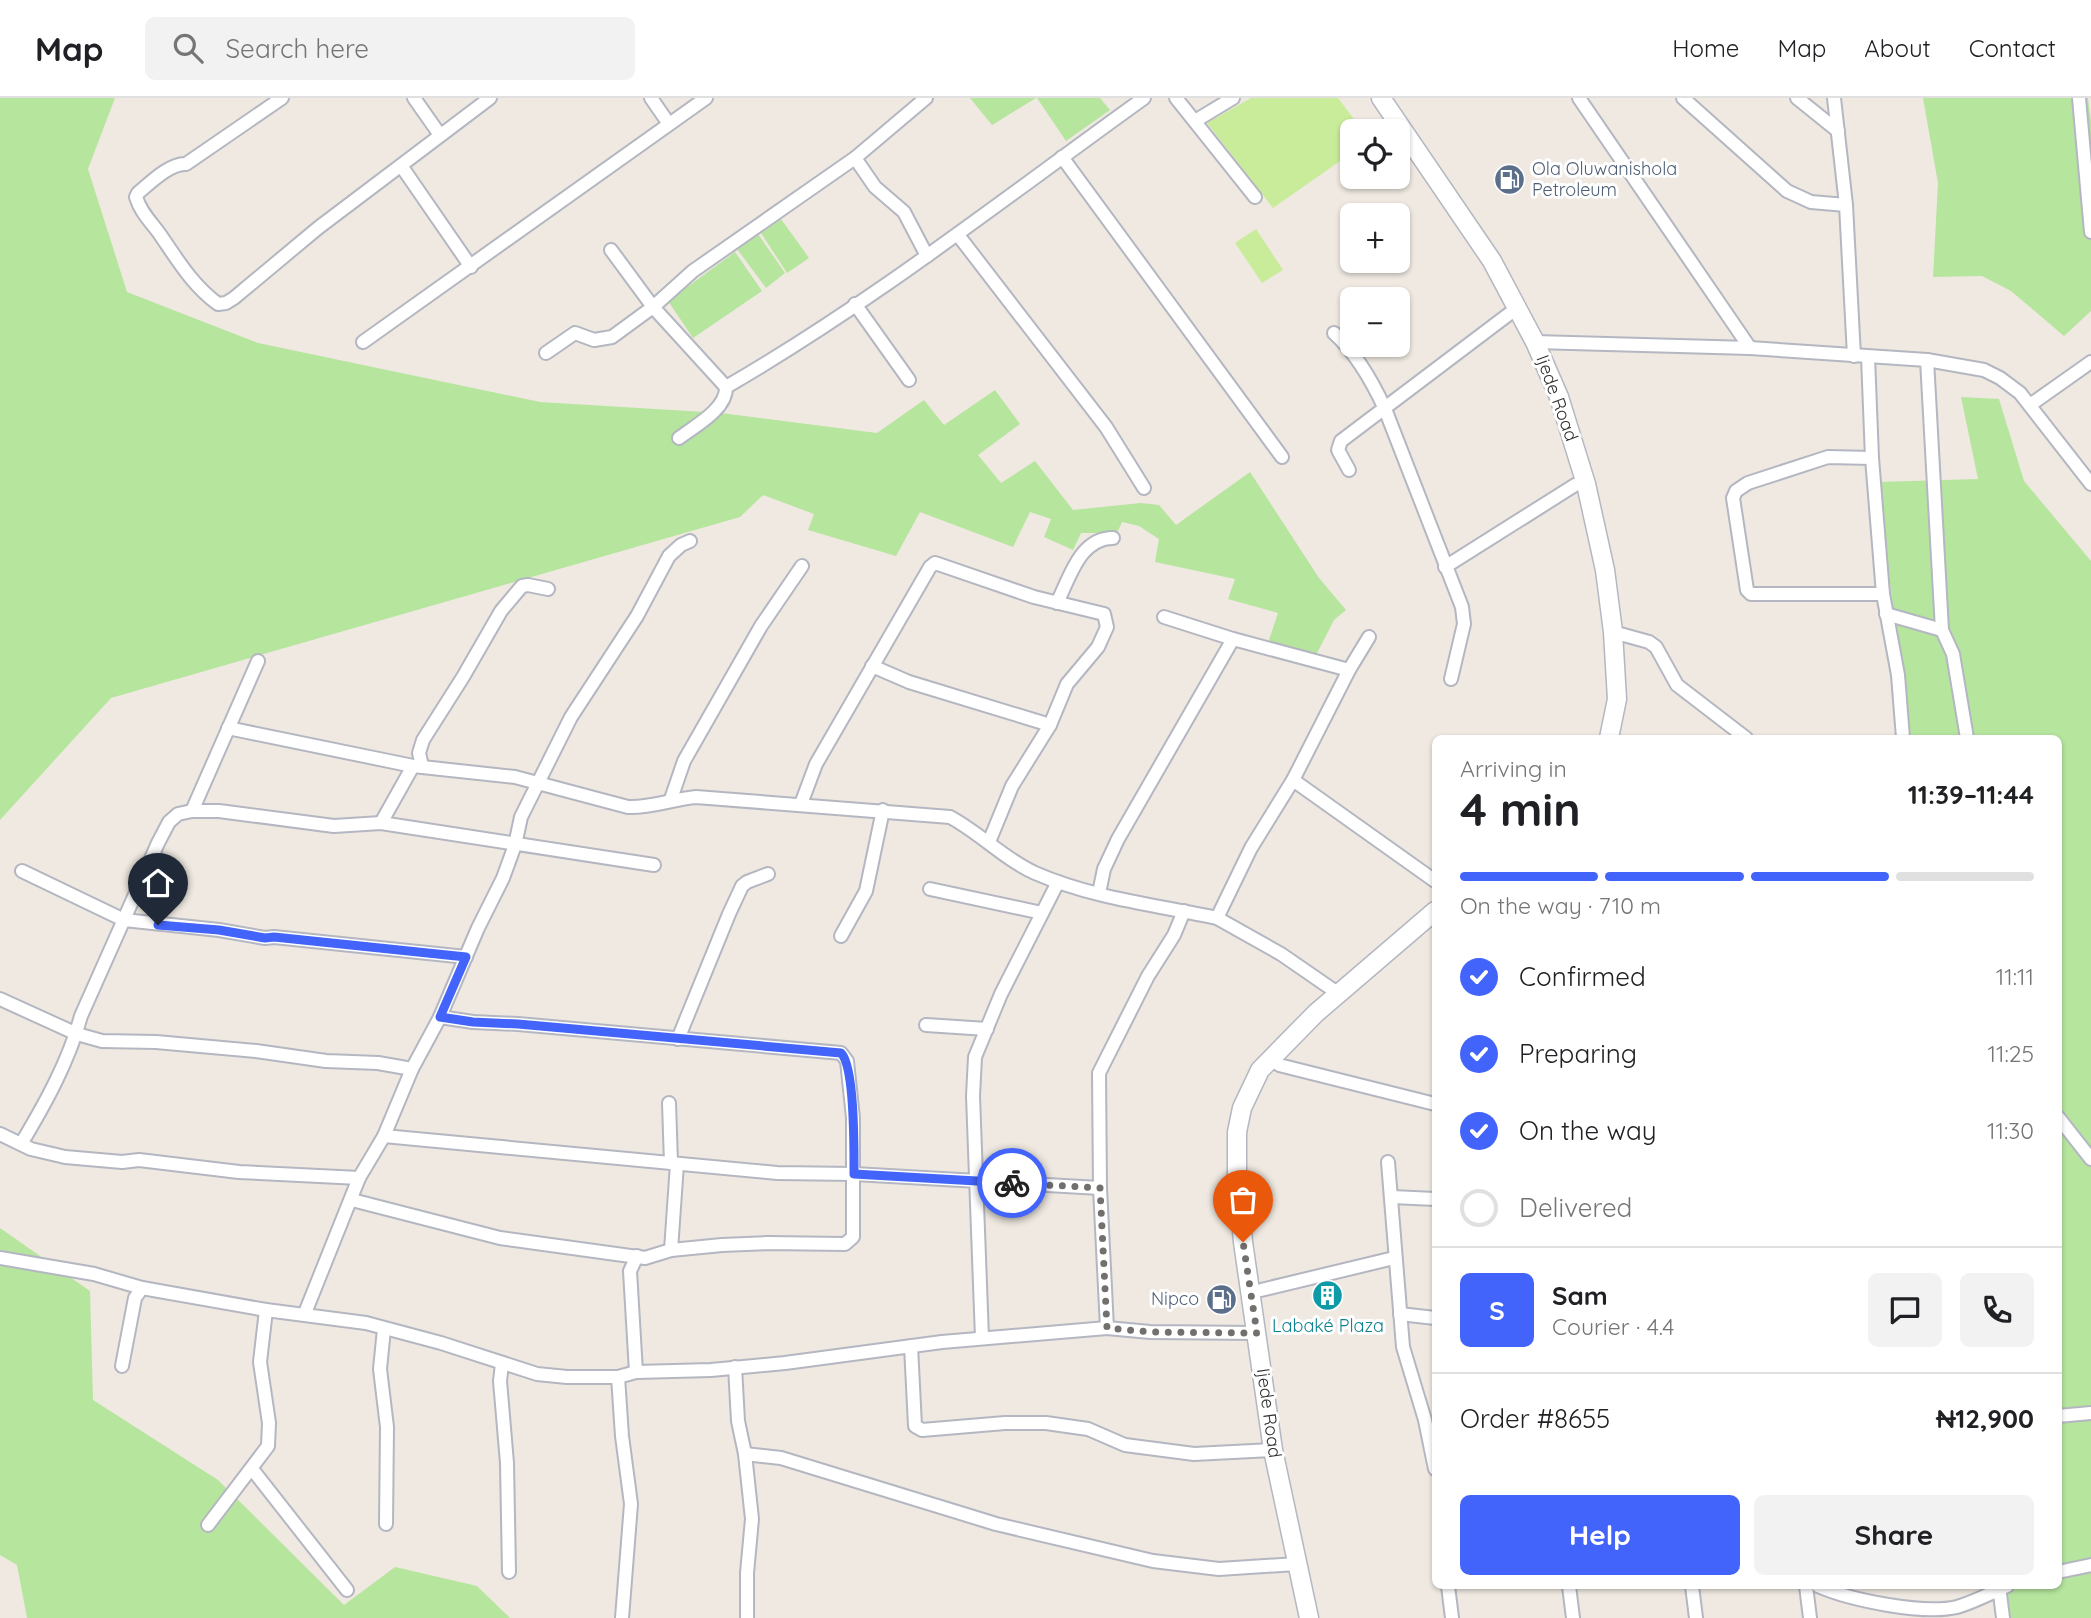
<!DOCTYPE html>
<meta charset="utf-8">
<style>
:root{--surface:#fff;--page:#f2f2f2;--text:#202124;--muted:#757577;--line:#e0e0e0;--accent:#4264fb}
body{margin:0;font-family:Quicksand,sans-serif;background:var(--page);color:var(--text);height:100vh;display:flex;flex-direction:column;font-size:26px;white-space:nowrap}
*{box-sizing:border-box;margin:0}
p{font-size:23px;color:var(--muted)}
.icon{flex:none;width:38px;height:38px;fill:none;stroke:currentColor;stroke-width:2;stroke-linecap:round;stroke-linejoin:round}
.map{position:relative;flex:1;overflow:hidden}
.details{position:absolute;left:1432px;top:637px;width:630px;height:854px;display:flex;flex-direction:column;background:var(--surface);border-radius:10px;box-shadow:0 2px 5px #0004}
.details>*{flex:none}
.fabs{position:absolute;left:1340px;top:21px;display:grid;gap:14px}
.fabs a{display:grid;place-items:center;width:70px;height:70px;border-radius:10px;background:var(--surface);box-shadow:0 2px 5px #0004;font-size:35px}
.pin{position:absolute;display:grid;place-items:center;width:60px;height:60px;color:#fff;margin:-72px -30px;border-radius:50% 50% 50% 0;rotate:-45deg;box-shadow:0 0 7px #0007}
.pin .icon{rotate:45deg}
.courier{position:absolute;display:grid;place-items:center;width:70px;height:70px;margin:-35px;border:5px solid #4264fb;border-radius:50%;background:#fff;color:#222;box-shadow:0 2px 9px #0007}
.headline em{font-style:normal;font-weight:700}
.headline div{display:flex;flex-direction:column-reverse}
.headline{display:flex;align-items:center;justify-content:space-between;height:119px;padding:0 28px}
h1{font-size:46px;font-weight:700;line-height:52px}
.bar{display:grid;grid-template-columns:repeat(4,1fr);gap:10px 7px;align-content:center;height:84px;padding:0 28px}
.bar i{height:9px;border-radius:5px;background:var(--line)}
.bar .on{background:var(--accent)}
.bar p{grid-column:span 4}
.line{display:flex;align-items:center;gap:18px;padding:0 28px;border-top:2px solid var(--line)}
.line div{flex:1}
.round{display:grid;place-items:center;flex:none;width:74px;height:74px;border-radius:10px;background:var(--page)}
ol{padding:0 28px;list-style:none}
li{display:flex;align-items:center;gap:21px;height:77px}
li p{margin-inline-start:auto}
li .icon{padding:7px;border-radius:50%;background:var(--accent);color:#fff;stroke-width:4}
li:last-child{color:var(--muted)}
li i{width:38px;height:38px;border:4px solid var(--line);border-radius:50%}
.cta{display:flex;gap:14px;margin-top:auto;padding:14px 28px}
.cta a{flex:1;height:80px;border-radius:10px;background:var(--accent);color:#fff;font-size:28px;font-weight:700;line-height:80px;text-align:center}
.cta a+a{background:var(--page);color:var(--text)}
header{display:flex;align-items:center;gap:42px;box-sizing:border-box;height:98px;padding:0 35px;background:var(--surface);border-bottom:2px solid var(--line)}
header strong{font-size:33px}
nav{display:flex;gap:38px;margin-inline-start:auto;font-size:24px}
.search{width:490px;height:63px;background:var(--page);display:flex;align-items:center;gap:18px;box-sizing:border-box;padding:0 24px;border-radius:10px;color:var(--muted);font-size:26px}
.map>svg:first-child{display:block}
.green{fill:#b6e59e}
.pitch{fill:#c9ec9a}
.lines{fill:none;stroke-linecap:round;stroke-linejoin:round}
.minor-casing{stroke:#b4b7c1;stroke-width:16}
.secondary-casing{stroke:#b4b7c1;stroke-width:21}
.minor{stroke:#fff;stroke-width:12}
.secondary{stroke:#fff;stroke-width:18}
.done{stroke:#726f6d;stroke-width:7;stroke-dasharray:0 12.6}
.route{stroke:#4264fb;stroke-width:9}
.labels{text-anchor:middle;stroke-width:6;stroke-linejoin:round;paint-order:stroke}
.service-label{font-size:18px;fill:#4e5e75;stroke:#fff;text-anchor:start}
.street-label{font-size:18px;fill:#2e2e2e;stroke:#fff}
.culture-label{font-size:18px;fill:#0d838f;stroke:#fff}
</style>
<header>
<strong>Map</strong>
<div class="search"><svg class="icon" aria-label="search" viewBox="0 0 24 24"><circle cx="10" cy="10" r="6"/><path d="M15 15l6 6"/></svg>Search here</div>
<nav><a>Home</a><a>Map</a><a>About</a><a>Contact</a></nav>
</header>
<div class="map">
<svg width="2091" height="1520" viewBox="0 0 2091 1520">
<rect width="100%" height="100%" fill="#efe9e1"/>
<g class="green">
<path d="M0,0H115L88,71L127,194L258,245L540,304L721,315L877,335L924,302L944,327L995,292L1020,326L978,357L1001,385L1035,363L1073,412L1141,405L1159,407L1176,427L1250,374L1319,480L1346,512L1334,522L1316,557L1268,545L1278,515L1228,501L1235,481L1155,464L1159,441L1139,428L1122,424L1117,435H1081L1073,452L1044,439L1051,421L1030,414L1013,449L920,414L896,458L808,432L814,416L763,397L740,419L111,600L0,722Z"/>
<path d="M970,0H1036L992,27Z"/>
<path d="M1037,0H1100L1110,12L1066,43Z"/>
<path d="M1923,0H2088L2091,23V213L2064,238L2011,193L1982,178L1933,179L1938,85Z"/>
<path d="M781,121L809,160L787,175L761,135Z"/>
<path d="M758,136L785,175L766,190L737,151Z"/>
<path d="M735,154L762,193L693,240L668,203Z"/>
<path d="M1961,299L1999,301L2024,383L2091,463V1520H2003L1999,1488H2058V640H1907L1879,384L1978,381Z"/>
<path d="M0,1130L90,1193L93,1302L218,1382L344,1507L395,1469L477,1488L510,1520H27L17,1467L0,1457Z"/>
</g>
<g class="pitch">
<path d="M1251,0H1338L1363,33H1353V54L1273,110L1207,25Z"/>
<path d="M1256,131L1283,172L1262,185L1235,145Z"/>
</g>
<g class="lines">
<defs>
<g id="minor">
<path d="M282,0L186,66C170,65 150,85 138,95L136,99C140,113 150,123 159,135C177,161 192,187 218,206L226,205L234,200L318,130L490,0"/>
<path d="M414,0L440,37"/>
<path d="M651,0L669,26"/>
<path d="M1176,0L1255,99"/>
<path d="M1579,0L1750,250"/>
<path d="M1683,0L1787,93L1811,104L1846,107"/>
<path d="M1797,0L1838,33"/>
<path d="M1834,0L1846,107L1854,258"/>
<path d="M2079,0L2091,134"/>
<path d="M1195,23L1233,0"/>
<path d="M1062,59L1282,359"/>
<path d="M855,60L875,89L904,114L927,158"/>
<path d="M402,69L471,169"/>
<path d="M958,137L1106,329L1144,390"/>
<path d="M611,152L653,209L726,289"/>
<path d="M855,206L909,282"/>
<path d="M1334,235C1356,255 1373,285 1385,311L1462,509L1464,526L1451,581"/>
<path d="M363,244L706,0"/>
<path d="M1535,244L1750,250L1927,262L1984,272L2000,280L2020,295L2091,386"/>
<path d="M546,255L575,235L594,242L612,239L653,209L693,173L855,60L926,0"/>
<path d="M1868,259L1872,360L1883,496L1898,577L1903,640"/>
<path d="M1927,262L1942,532L1953,556L1967,640"/>
<path d="M726,289C873,204 1006,99 1144,0"/>
<path d="M2030,307L2091,264"/>
<path d="M679,340C695,328 727,311 726,289"/>
<path d="M1872,360L1828,359L1748,385L1736,393L1733,400L1747,492L1751,496H1883"/>
<path d="M1349,372L1338,352L1341,343L1509,216"/>
<path d="M1445,469L1575,387"/>
<path d="M1057,505C1070,479 1080,440 1113,440"/>
<path d="M1886,516L1942,532"/>
<path d="M1164,519L1233,541L1349,572"/>
<path d="M1613,534L1649,544L1656,549L1677,587L1746,640"/>
<path d="M872,568L909,584L1050,627"/>
<path d="M228,630L413,668L515,679L628,709C651,710 673,701 696,699L950,719C980,735 1004,761 1035,775C1092,800 1156,807 1217,820"/>
<path d="M422,668L419,655L423,642L463,579L501,513L522,488L528,487L548,491"/>
<path d="M1293,682L1435,783"/>
<path d="M671,701L684,663L761,528L802,468"/>
<path d="M801,706L816,666L930,469L935,465L1034,499L1104,516L1107,529L1098,549L1067,586L1050,627L1012,688L989,744"/>
<path d="M192,713L258,563"/>
<path d="M381,725L413,668"/>
<path d="M22,773L124,822L219,832L265,840L274,839L466,859"/>
<path d="M930,791L1042,815"/>
<path d="M1099,795L1104,771L1118,741L1233,541"/>
<path d="M841,838L866,793L883,712"/>
<path d="M1339,896L1281,856L1217,820L1251,750L1293,682L1349,572L1369,539"/>
<path d="M0,901L77,936L102,943L156,944L256,953L326,963L378,965L412,971"/>
<path d="M926,927L987,931"/>
<path d="M678,941L729,816L742,788L747,784L768,776"/>
<path d="M1279,967L1435,1006"/>
<path d="M669,1005L671,1065"/>
<path d="M2058,1019L2091,1061"/>
<path d="M0,1036L31,1051L65,1059L122,1064L139,1062L239,1074L359,1080"/>
<path d="M384,1038L777,1075L854,1076L1100,1090"/>
<path d="M21,1046C45,1006 69,963 81,918L158,745L169,724L178,716L192,713H219L334,728L381,725L654,767"/>
<path d="M1388,1064L1403,1249L1425,1322L1435,1371"/>
<path d="M1392,1099L1435,1101"/>
<path d="M352,1102L500,1140L645,1160L671,1152L722,1147L767,1145L845,1146L853,1139V1020L847,963L841,955L518,926L473,924L440,919"/>
<path d="M671,1152L677,1066"/>
<path d="M0,1160L94,1176L142,1190L266,1212L366,1225L441,1245L537,1276L567,1279H618L636,1274L711,1272L785,1265L942,1244L1107,1230L1150,1234L1257,1235"/>
<path d="M1261,1192L1394,1160"/>
<path d="M305,1215L359,1080L384,1038L412,971L440,919L478,830L503,780L515,747L521,719L571,619L637,518L669,458L681,447L690,443"/>
<path d="M1400,1216L1435,1220"/>
<path d="M1107,1230L1100,1090L1099,975L1148,878L1174,837L1184,813"/>
<path d="M384,1231L380,1271L387,1329L386,1426"/>
<path d="M982,1240L973,998L975,959L1001,896L1058,784"/>
<path d="M911,1248L915,1328L922,1332L1005,1325H1046L1088,1331L1125,1347L1194,1356L1273,1352"/>
<path d="M502,1266L500,1283L507,1365L509,1474"/>
<path d="M122,1268L135,1200L142,1190"/>
<path d="M735,1269L738,1323L745,1356L752,1421L747,1475V1520"/>
<path d="M636,1274L630,1173L637,1158"/>
<path d="M618,1279L622,1338L631,1406L622,1520"/>
<path d="M2058,1318L2091,1315"/>
<path d="M745,1356L781,1360L996,1426L1153,1463L1219,1471L1297,1466"/>
<path d="M252,1371L347,1492"/>
<path d="M208,1427L268,1348L269,1325L260,1264L266,1212"/>
<path d="M2058,1474L2091,1467"/>
<path d="M1448,1488L1452,1520"/>
<path d="M1569,1488L1573,1520"/>
<path d="M1692,1488L1696,1520"/>
<path d="M1806,1488L1810,1520"/>
<path d="M1818,1488C1850,1502 1923,1517 1957,1509C1974,1504 1991,1495 2007,1488"/>
<path d="M1999,1488L2003,1520"/>
</g>
<g id="secondary">
<path d="M1381,0L1492,163L1535,244L1559,299L1586,386L1605,472L1613,534L1617,601L1609,640"/>
<path d="M1309,1520L1273,1352L1243,1144L1237,1079V1034L1242,1010L1260,972L1316,915L1435,813"/>
</g>
</defs>
<use href="#minor" class="minor-casing"/>
<use href="#secondary" class="secondary-casing"/>
<use href="#minor" class="minor"/>
<use href="#secondary" class="secondary"/>
</g>
<g class="lines">
<path class="done" d="M1012,1085L1100,1090L1107,1230L1150,1234L1257,1235L1243,1144"/>
<path class="route" d="M158,827L219,832L265,840L274,839L466,859L440,919L473,924L518,926L841,955C855,969 854,1053 854,1076L1012,1085"/>
</g>
<defs>
<symbol id="fuel-disc" viewBox="-11 -11 22 22"><circle r="9.5" fill="#5c6f8a" stroke="#fff"/><path d="M-5.5-6h7V0h2V4h1.3V-2.5L3-4.5l.8-.8L6-3V5H2.5V1h-1V6h-7ZM-4.2-4.7v3.2H.2V-4.7Z" fill="#fff"/></symbol>
<symbol id="building-disc" viewBox="-11 -11 22 22"><circle r="9.5" fill="#0f9aa8" stroke="#fff"/><path d="M-4-6H4V6H1V3H-1V6H-4ZM-2.5-4.3h1.7v1.8h-1.7ZM.8-4.3h1.7v1.8H.8ZM-2.5-1h1.7V.8h-1.7ZM.8-1h1.7V.8H.8Z" fill="#fff"/></symbol>
</defs>
<g fill-rule="evenodd">
<use href="#fuel-disc" x="1492" y="64" width="35" height="35"/>
<use href="#building-disc" x="1310" y="1180" width="35" height="35"/>
<use href="#fuel-disc" x="1204" y="1184" width="35" height="35"/>
</g>
<g class="labels">
<g class="service-label">
<text x="1532" y="77">Ola Oluwanishola<tspan x="1532" dy="21">Petroleum</tspan></text>
<text x="1199" y="1207" text-anchor="end">Nipco</text>
</g>
<g class="street-label">
<text transform="translate(1557 300) rotate(70)" y="6">Ijede Road</text>
<text transform="translate(1269 1315) rotate(82)" y="6">Ijede Road</text>
</g>
<g class="culture-label">
<text x="1328" y="1234">Labaké Plaza</text>
</g>
</g>
</svg>
<div class="fabs">
<a><svg class="icon" aria-label="locate" viewBox="0 0 24 24"><circle cx="12" cy="12" r="6"/><path d="M12 2v4M12 18v4M2 12h4M18 12h4"/></svg></a>
<a>+</a>
<a>−</a>
</div>
<div class="pin" style="left:1243px;top:1144px;background:#ea580c"><svg class="icon" aria-label="bag" viewBox="0 0 24 24"><path d="M5 8h14l-1 12H6zM9 8a3 3 0 0 1 6 0"/></svg></div>
<div class="pin" style="left:158px;top:827px;background:#1f2937"><svg class="icon" aria-label="home" viewBox="0 0 24 24"><path d="M3 11l9-7 9 7M6 9v11h12V9"/></svg></div>
<div class="courier" style="left:1012px;top:1085px"><svg class="icon" aria-label="bike" viewBox="0 0 24 24"><circle cx="6" cy="16" r="4"/><circle cx="18" cy="16" r="4"/><path d="M6 16l4-8h5l3 8M10 8l3 8H6M13 5h3"/></svg></div>
<section class="details">
<div class="headline"><div><h1>4 min</h1><p>Arriving in</p></div><em>11:39–11:44</em></div>
<div class="bar"><i class="on"></i><i class="on"></i><i class="on"></i><i></i><p>On the way · 710 m</p></div>
<ol>
<li><svg class="icon" aria-label="check" viewBox="0 0 24 24"><path d="M5 12l5 5 9-10"/></svg>Confirmed<p>11:11</p></li>
<li><svg class="icon" aria-label="check" viewBox="0 0 24 24"><path d="M5 12l5 5 9-10"/></svg>Preparing<p>11:25</p></li>
<li><svg class="icon" aria-label="check" viewBox="0 0 24 24"><path d="M5 12l5 5 9-10"/></svg>On the way<p>11:30</p></li>
<li><i></i>Delivered</li>
</ol>
<div class="line" style="height:126px"><b class="round" style="background:var(--accent);color:#fff">S</b><div><b>Sam</b><p>Courier · 4.4</p></div><a class="round"><svg class="icon" aria-label="chat" viewBox="0 0 24 24"><path d="M4 5h16v11H9l-5 4z"/></svg></a><a class="round"><svg class="icon" aria-label="phone" viewBox="0 0 24 24"><path d="M5 4h4l2 5-3 2q2 4 5 5l2-3 5 2v4C11 20 4 13 5 4z"/></svg></a></div>
<div class="line" style="height:91px"><div>Order #8655</div><b>₦12,900</b></div>
<div class="cta"><a>Help</a><a>Share</a></div>
</section>
</div>
